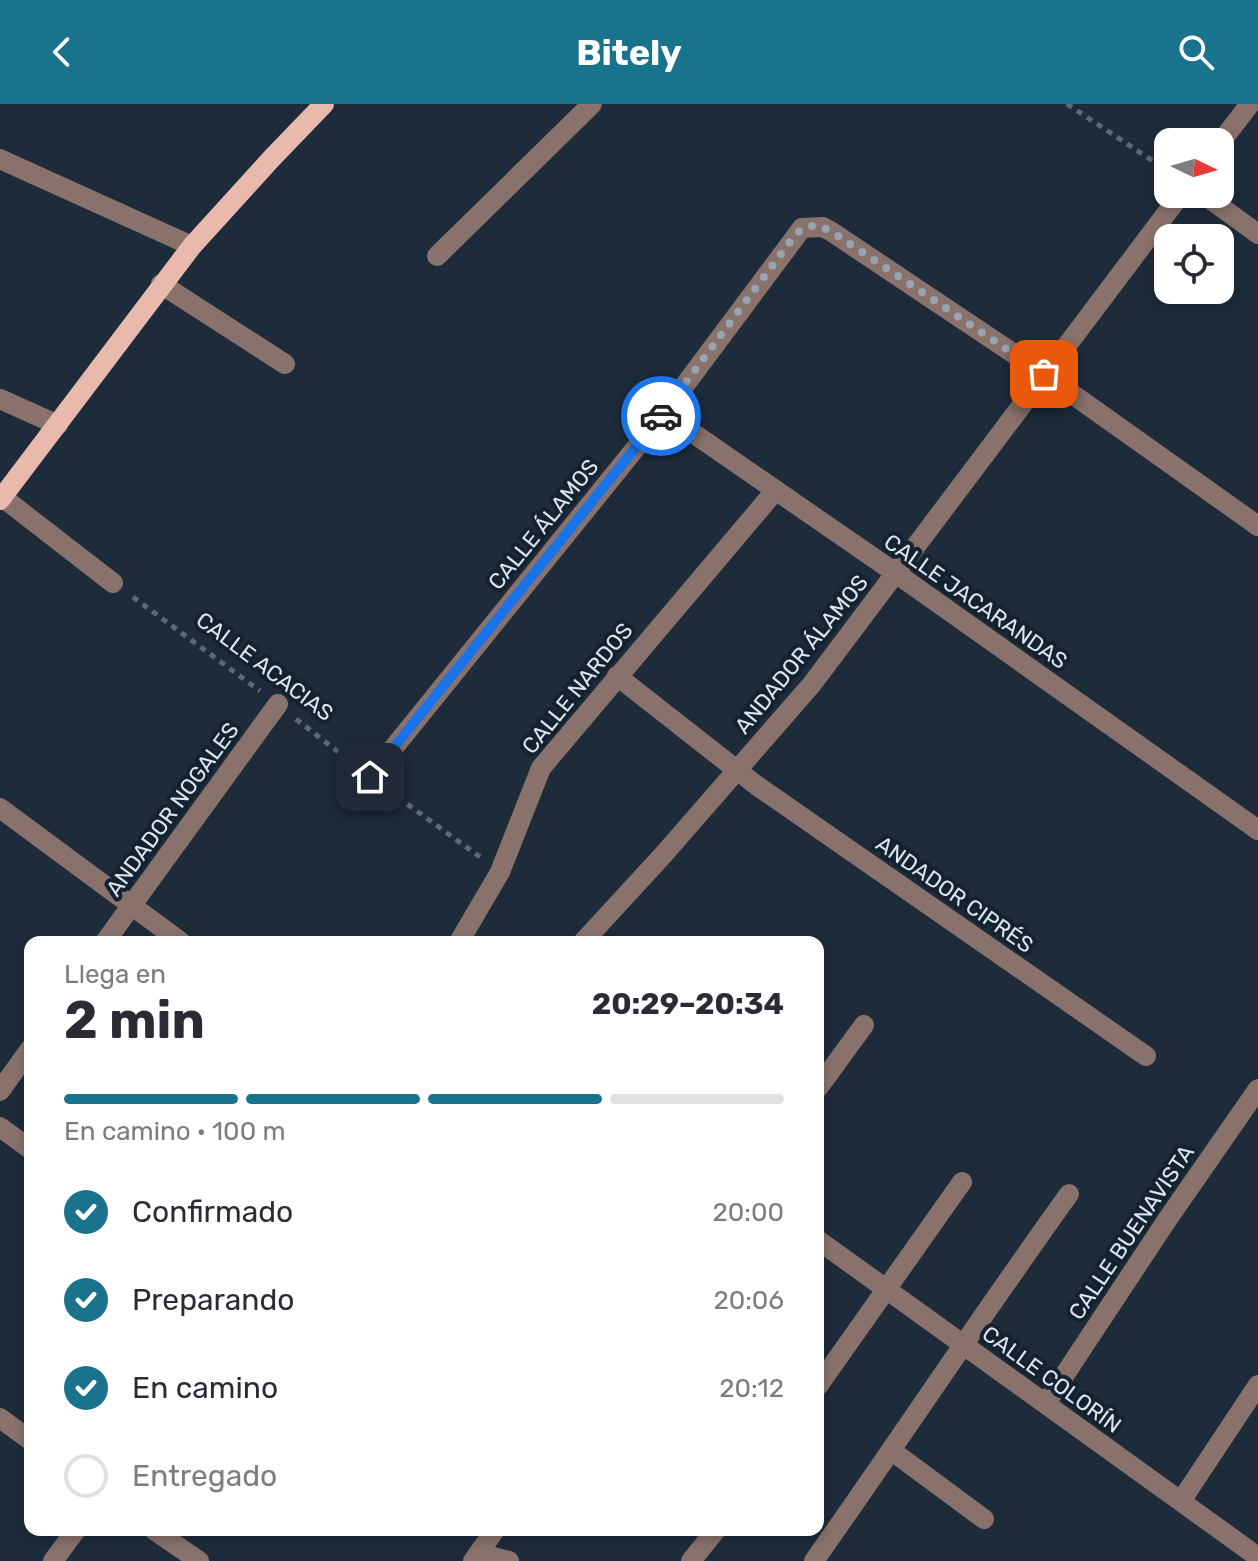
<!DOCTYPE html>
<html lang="es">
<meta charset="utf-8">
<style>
:root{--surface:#fff;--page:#f7f7f7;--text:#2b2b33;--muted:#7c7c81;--line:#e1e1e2;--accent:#1a738c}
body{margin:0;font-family:Rubik,sans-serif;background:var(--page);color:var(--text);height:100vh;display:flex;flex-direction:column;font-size:30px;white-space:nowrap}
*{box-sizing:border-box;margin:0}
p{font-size:26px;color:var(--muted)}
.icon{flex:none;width:44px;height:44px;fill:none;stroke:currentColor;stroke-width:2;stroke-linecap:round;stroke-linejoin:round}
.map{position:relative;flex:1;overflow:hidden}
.sheet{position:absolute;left:24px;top:832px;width:800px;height:600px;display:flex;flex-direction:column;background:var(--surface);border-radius:16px;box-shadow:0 4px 12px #0003}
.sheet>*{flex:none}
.needle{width:52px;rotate:95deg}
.buttons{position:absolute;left:1154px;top:24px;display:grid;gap:16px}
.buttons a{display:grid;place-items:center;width:80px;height:80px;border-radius:16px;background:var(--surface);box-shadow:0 4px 12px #0003;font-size:40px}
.pin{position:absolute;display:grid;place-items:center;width:68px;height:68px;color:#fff;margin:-34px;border-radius:16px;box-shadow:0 4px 12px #0006}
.courier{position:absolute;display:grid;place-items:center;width:80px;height:80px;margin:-40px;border:6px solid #1a73e8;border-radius:50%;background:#fff;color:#222;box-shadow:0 2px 10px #0007}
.head em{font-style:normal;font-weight:700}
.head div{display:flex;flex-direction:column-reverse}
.head{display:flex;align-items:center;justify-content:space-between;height:136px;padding:0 40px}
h1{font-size:52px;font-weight:700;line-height:60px}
.bar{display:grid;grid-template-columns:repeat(4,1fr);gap:12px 8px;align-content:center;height:96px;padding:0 40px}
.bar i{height:10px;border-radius:6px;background:var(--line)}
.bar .selected{background:var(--accent)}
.bar p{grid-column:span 4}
ol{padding:0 40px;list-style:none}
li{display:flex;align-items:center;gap:24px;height:88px}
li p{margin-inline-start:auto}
li .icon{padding:8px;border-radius:50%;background:var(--accent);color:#fff;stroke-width:4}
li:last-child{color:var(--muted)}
li i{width:44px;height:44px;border:4px solid var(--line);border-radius:50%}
header{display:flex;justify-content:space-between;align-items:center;height:104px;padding:0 40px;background:var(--accent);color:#fff;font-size:36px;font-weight:700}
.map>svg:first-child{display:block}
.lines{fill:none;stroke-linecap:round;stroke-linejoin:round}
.path{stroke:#5c6976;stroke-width:5;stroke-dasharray:6 6;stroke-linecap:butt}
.minor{stroke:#88726b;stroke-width:20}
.major{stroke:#e8b9ac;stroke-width:20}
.done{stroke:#98a4b0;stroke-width:8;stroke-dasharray:0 14.4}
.route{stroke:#1a73e8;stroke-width:10}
.labels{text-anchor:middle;stroke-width:8;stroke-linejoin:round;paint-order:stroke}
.street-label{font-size:22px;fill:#dbe5ef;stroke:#142230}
</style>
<header><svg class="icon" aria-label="back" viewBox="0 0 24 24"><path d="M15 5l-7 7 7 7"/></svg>Bitely<svg class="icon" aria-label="search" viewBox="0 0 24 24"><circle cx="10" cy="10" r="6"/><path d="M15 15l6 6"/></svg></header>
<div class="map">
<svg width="1258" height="1457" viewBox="0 0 1258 1457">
<rect width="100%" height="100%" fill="#1d2b3a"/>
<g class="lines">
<g class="path">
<path d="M1067,0L1168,67"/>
<path d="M133,493L260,587"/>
<path d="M296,615L351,658"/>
<path d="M388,686L480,753"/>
</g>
<g class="minor">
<path d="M1220,39L1250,0"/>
<path d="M0,55L192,142"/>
<path d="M1203,90L1258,130"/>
<path d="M437,152L592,0"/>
<path d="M161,180L285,260"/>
<path d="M0,295L58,321"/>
<path d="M664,309L897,470L1258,726"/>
<path d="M2,393L113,479"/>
<path d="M617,572L756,681L1146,952"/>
<path d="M370,673L664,309L802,124L823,123L832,128L1044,270L1258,422"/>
<path d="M0,704L181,838"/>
<path d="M105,838L278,600"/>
<path d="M459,838L500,768L541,664L775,387"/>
<path d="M583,838L664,750L812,580L1181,90"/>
<path d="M818,984L864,921"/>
<path d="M0,987L30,945"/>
<path d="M0,1023L30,1045"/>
<path d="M818,1136L1258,1453"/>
<path d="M818,1282L962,1078"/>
<path d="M1046,1299L1167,1116L1258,985"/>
<path d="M0,1314L30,1336"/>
<path d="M892,1347L984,1415"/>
<path d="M1181,1397L1258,1281"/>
<path d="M154,1426L199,1457"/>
<path d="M476,1453H493L509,1457"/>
<path d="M53,1457L76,1426"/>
<path d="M473,1457L495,1426"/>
<path d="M691,1457L716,1426"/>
<path d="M814,1457C900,1335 982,1211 1069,1090"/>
</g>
<path class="major" d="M0,396L192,142L272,54L324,0"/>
</g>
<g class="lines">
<path class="done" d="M661,312L795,131C807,119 818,120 832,128L1044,270"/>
<path class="route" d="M370,673L661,312"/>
</g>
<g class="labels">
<g class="street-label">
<text transform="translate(543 420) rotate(-51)" y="8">CALLE ÁLAMOS</text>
<text transform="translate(976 497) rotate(35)" y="8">CALLE JACARANDAS</text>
<text transform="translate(801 550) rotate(-51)" y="8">ANDADOR ÁLAMOS</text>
<text transform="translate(265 562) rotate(37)" y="8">CALLE ACACIAS</text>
<text transform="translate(577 584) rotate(-51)" y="8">CALLE NARDOS</text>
<text transform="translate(172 705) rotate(-54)" y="8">ANDADOR NOGALES</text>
<text transform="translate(955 790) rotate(35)" y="8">ANDADOR CIPRÉS</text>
<text transform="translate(1131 1128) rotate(-56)" y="8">CALLE BUENAVISTA</text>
<text transform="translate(1052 1275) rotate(36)" y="8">CALLE COLORÍN</text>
</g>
</g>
</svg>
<div class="buttons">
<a><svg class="needle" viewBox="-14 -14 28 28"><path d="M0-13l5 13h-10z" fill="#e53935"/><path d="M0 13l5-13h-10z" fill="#7c7c81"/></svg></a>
<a><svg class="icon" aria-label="locate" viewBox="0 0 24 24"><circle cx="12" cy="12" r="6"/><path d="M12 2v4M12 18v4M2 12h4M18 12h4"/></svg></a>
</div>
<div class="pin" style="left:1044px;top:270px;background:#ea580c"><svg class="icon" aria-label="bag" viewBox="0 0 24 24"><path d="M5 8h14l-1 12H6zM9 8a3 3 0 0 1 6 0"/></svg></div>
<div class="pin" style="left:370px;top:673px;background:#1f2937"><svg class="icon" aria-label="home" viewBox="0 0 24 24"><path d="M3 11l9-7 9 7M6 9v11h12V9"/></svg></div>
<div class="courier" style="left:661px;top:312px"><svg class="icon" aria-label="car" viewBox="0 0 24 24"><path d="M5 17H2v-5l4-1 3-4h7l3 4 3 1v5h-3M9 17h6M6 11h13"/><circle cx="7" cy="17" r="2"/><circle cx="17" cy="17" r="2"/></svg></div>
<section class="sheet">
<div class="head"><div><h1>2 min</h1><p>Llega en</p></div><em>20:29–20:34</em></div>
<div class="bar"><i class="selected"></i><i class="selected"></i><i class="selected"></i><i></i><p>En camino · 100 m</p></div>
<ol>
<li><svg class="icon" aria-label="check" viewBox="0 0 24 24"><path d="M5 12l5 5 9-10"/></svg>Confirmado<p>20:00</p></li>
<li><svg class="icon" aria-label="check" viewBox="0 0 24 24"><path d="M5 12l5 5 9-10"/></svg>Preparando<p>20:06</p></li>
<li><svg class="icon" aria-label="check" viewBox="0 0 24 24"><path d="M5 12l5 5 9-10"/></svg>En camino<p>20:12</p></li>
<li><i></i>Entregado</li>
</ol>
</section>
</div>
